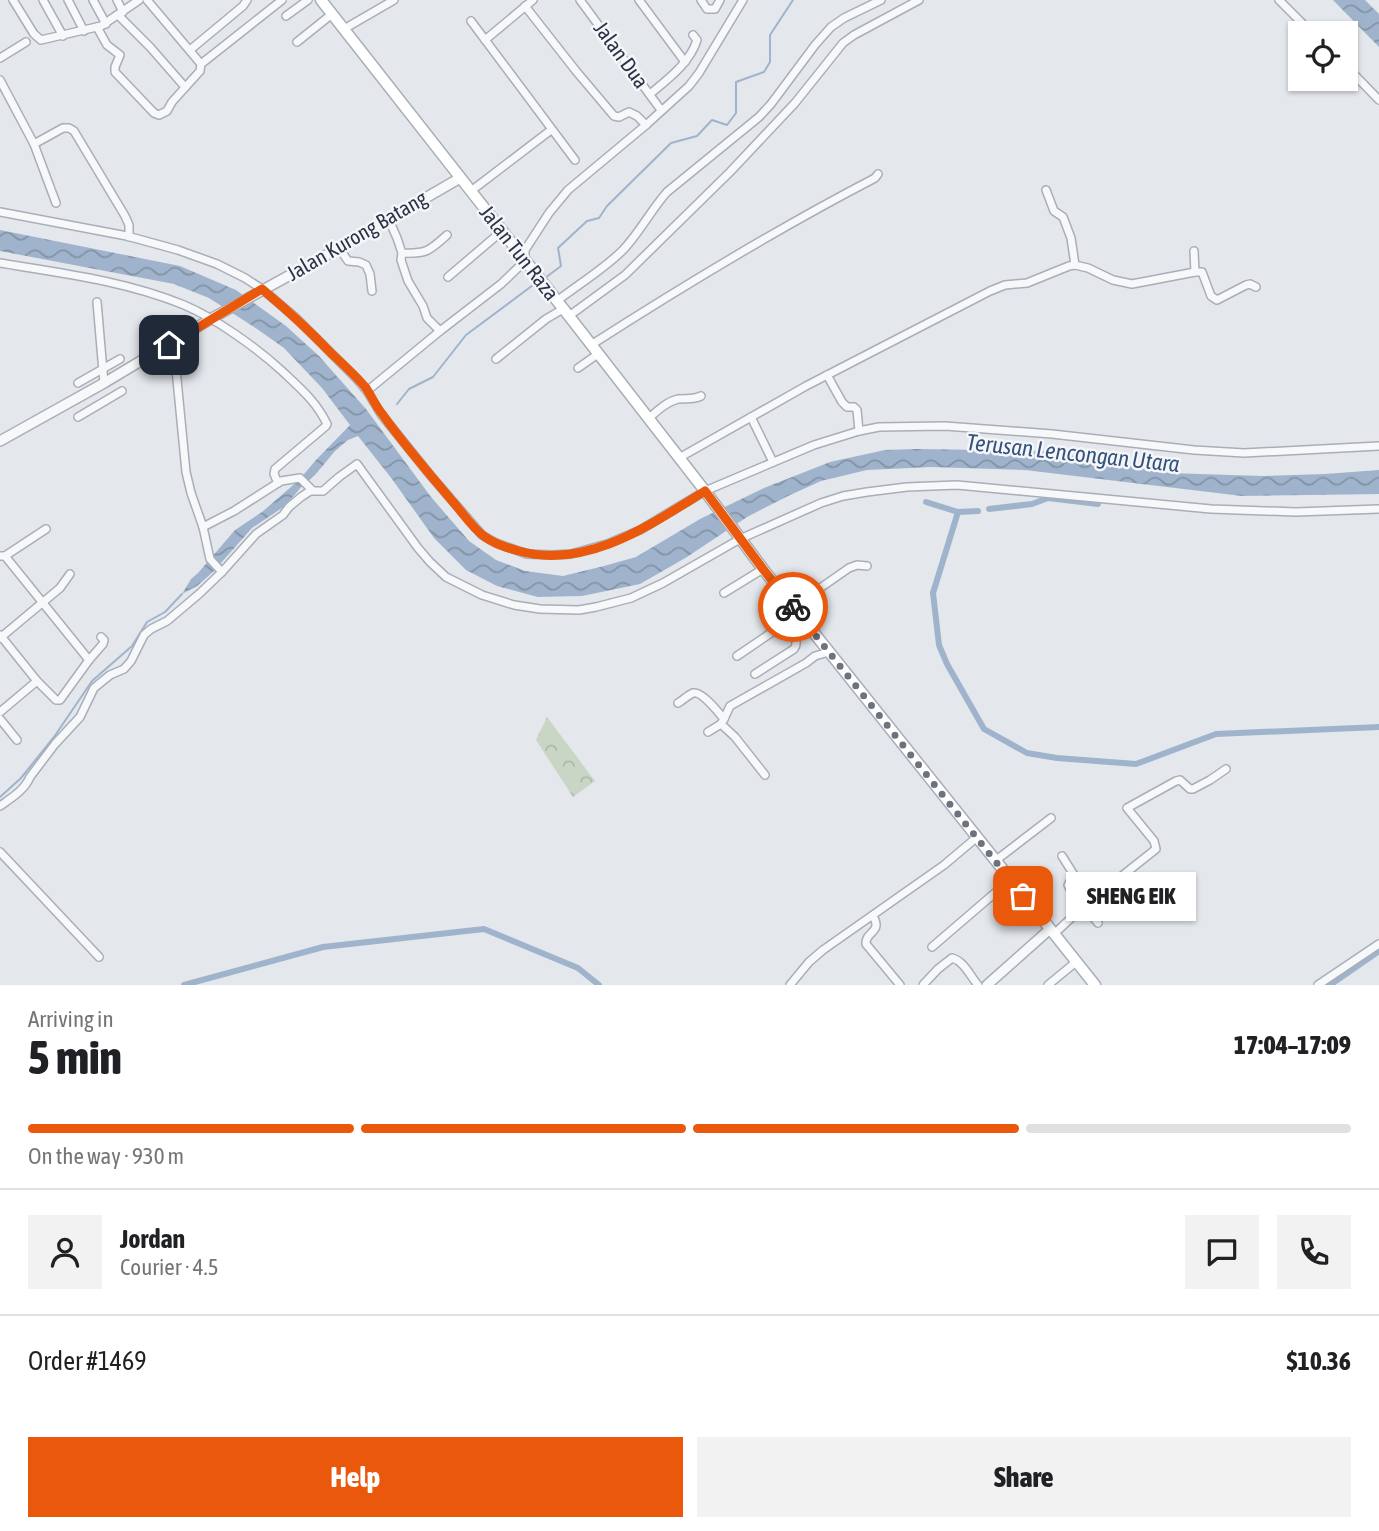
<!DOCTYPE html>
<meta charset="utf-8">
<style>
:root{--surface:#fff;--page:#f2f2f2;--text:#202124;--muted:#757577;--line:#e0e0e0;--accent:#ea580c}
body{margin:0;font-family:"Asap Condensed",sans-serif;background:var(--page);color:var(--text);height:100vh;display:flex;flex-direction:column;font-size:26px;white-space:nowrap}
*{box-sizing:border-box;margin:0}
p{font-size:23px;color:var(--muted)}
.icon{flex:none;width:38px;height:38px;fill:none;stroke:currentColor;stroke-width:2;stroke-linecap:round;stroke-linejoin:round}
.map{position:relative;height:985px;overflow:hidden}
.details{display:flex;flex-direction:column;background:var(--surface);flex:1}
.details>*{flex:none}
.fabs{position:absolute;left:1288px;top:21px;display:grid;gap:14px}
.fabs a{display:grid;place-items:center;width:70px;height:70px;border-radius:0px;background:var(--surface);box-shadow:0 2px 5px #0004;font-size:35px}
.pin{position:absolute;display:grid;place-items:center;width:60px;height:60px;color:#fff;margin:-30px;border-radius:14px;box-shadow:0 4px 10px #0006}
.courier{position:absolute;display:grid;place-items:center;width:70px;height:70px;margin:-35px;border:5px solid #ea580c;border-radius:50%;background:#fff;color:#222;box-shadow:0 2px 9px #0007}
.bubble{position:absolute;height:49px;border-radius:0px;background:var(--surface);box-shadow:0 2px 5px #0004;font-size:23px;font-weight:800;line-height:49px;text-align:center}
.head em{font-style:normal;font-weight:800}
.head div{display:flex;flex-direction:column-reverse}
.head{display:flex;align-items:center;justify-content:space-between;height:119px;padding:0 28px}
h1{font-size:46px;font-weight:800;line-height:52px}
.bar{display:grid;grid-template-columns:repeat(4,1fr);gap:10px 7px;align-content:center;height:84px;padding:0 28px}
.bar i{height:9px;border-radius:5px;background:var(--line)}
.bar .on{background:var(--accent)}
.bar p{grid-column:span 4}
.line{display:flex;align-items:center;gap:18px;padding:0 28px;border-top:2px solid var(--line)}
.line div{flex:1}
.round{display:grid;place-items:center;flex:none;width:74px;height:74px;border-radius:0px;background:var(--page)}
.cta{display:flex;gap:14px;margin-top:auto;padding:14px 28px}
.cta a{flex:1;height:80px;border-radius:0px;background:var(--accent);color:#fff;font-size:28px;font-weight:800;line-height:80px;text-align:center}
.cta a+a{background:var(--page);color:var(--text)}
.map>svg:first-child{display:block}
.forest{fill:url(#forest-crowns)}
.water{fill:url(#water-waves)}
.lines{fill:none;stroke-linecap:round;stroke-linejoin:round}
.stream{stroke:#9fb4cc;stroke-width:2}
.canal{stroke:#9fb4cc;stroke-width:6}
.minor-casing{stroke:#a9aeb7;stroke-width:10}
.tertiary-casing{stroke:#a9aeb7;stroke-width:12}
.secondary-casing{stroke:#a9aeb7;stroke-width:13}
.minor{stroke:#f7f8fa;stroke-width:7}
.tertiary{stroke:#f7f8fa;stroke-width:9}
.secondary{stroke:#fff;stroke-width:10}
.done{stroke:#6c737f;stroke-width:7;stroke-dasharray:0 12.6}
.route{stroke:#ea580c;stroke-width:9}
.labels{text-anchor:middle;stroke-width:5;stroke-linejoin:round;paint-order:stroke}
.street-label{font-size:21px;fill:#2b3445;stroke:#f4f6f9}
.water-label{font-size:23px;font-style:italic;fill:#34527a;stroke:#f4f6f9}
</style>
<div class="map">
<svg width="1379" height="985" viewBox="0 0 1379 985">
<defs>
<pattern id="forest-crowns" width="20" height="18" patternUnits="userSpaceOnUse" patternTransform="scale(1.75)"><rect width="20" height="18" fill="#c9d6c5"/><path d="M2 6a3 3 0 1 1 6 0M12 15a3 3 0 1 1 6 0" fill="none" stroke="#adb8ab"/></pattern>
<pattern id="water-waves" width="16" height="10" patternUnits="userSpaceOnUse" patternTransform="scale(1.75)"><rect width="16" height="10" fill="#9fb4cc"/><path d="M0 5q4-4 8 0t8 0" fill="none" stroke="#8293a7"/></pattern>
</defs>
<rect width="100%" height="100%" fill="#e4e7ec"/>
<path class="forest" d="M547,717L595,781L573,797L536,740Z"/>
<g class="water">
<path d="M1333,0H1365L1379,14V47Z"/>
<path d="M0,230L180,266L236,290L286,326L319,356L366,409L431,497L469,541L496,560L525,571L563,576L604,566L636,557L700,519L764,488L830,462L885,450L915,449L1047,451L1169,473L1261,476L1325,474L1379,470V494L1242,496L1025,470L931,467L867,470L821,481L788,496L747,517L687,557L640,584L582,596L538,597L497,586L466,570L434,538L392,479L358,436L348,440L335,451L315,475L303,485L285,506L252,528L213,572L197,586L182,594L191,579L198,573L235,530L262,512L299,480L316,460L350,425L322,388L284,348L257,329L209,298L174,284L0,251Z"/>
</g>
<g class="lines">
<g class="stream">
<path d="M545,278L561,266L558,248L587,221L599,218L607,206L671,143L697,136L712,120L727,125L736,113V82L764,72L770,62V35L793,0"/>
<path d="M397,404L409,389L433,377L466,335L537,282"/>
<path d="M0,797L21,778L54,737L92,681L132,646L147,622L165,612L182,594"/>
</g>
<g class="canal">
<path d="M926,502L958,512"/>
<path d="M989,509L1032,504L1048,498L1098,504"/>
<path d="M978,511L958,512L933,593L939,645L947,664L984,729L1027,753L1057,758L1136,764L1216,734L1379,727"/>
<path d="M184,985L323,947L484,929L578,968L599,985"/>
<path d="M1330,985L1379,951"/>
</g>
<defs>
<g id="minor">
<path d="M13,0L34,34L41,40L101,26L139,0"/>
<path d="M43,0L63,36"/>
<path d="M68,0L84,31"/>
<path d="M93,0L106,24"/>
<path d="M117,0L123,12"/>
<path d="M147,0L201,64"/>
<path d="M580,0L661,110"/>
<path d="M639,0L685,62"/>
<path d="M701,0L707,9H715L720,0"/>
<path d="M1279,0L1312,33"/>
<path d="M525,6L576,71L614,116L619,117L629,112L637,116L646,125"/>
<path d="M118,15L150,47L185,87"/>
<path d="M286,16L308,0"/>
<path d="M471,21L575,160"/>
<path d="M97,27L107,45L120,55L115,67V72L154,113L159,115L167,111L172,102L200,71L201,64L282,0"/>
<path d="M344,29L394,0"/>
<path d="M485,40L533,0"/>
<path d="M297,42L332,14"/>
<path d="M190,50L243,6L247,0"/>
<path d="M0,58L26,42"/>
<path d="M1346,66L1379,100"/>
<path d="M0,80L34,144L63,128H69L74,131L125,216L129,225V237"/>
<path d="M650,94C667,80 690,63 697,40L693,35"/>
<path d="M34,144L56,203"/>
<path d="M1046,190L1054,211L1063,217L1071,238L1075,265"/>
<path d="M471,191L551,130"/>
<path d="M0,212L127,236L178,250L217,264L245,278L262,289L295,317L357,379L367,391L381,414L431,476L482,535L496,543L527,554L552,555L571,554L607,544L640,530L705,491L814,445L859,431L879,427L945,426L1052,434L1194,450L1244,453L1379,446"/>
<path d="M389,220L397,238L402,253C427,254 429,251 447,235"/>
<path d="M339,248L348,261L359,262L366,265L370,274L372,291"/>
<path d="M1194,251L1195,272"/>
<path d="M402,253L401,260L408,281L423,306L427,318L440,331"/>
<path d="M0,263C61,273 126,281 184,305C215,318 257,348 282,371C300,388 316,401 327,424L326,426L275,469L274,474L278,483"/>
<path d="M448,277L502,231"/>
<path d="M557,301C579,284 604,269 623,250C640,232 651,210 667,192L759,117L771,104L815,45L831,27L844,18L881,0"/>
<path d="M97,302L104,383"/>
<path d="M569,316L625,275L730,172L795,103L843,43L854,35L919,0"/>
<path d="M169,345L175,359L186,472L191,493L203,527L234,511L281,481L300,478L312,490"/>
<path d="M591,345C683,286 777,229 875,178L878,174"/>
<path d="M496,359L546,319L563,309"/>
<path d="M578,368L598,354"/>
<path d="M827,375L842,402L847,407H854L857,410L859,431"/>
<path d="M78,383L120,359"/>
<path d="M367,391L440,331L501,284L525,261V250L549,213L568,190L646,125L689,86L699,73L743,0"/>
<path d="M78,417L122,391"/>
<path d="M751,417L773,462"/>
<path d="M648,419C657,411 666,402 678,399C687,398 693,400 701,396"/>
<path d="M679,458L806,386L990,291L1005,285L1027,283L1069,266L1075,265L1088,268L1113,280L1132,284L1195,272H1202L1211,296L1217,300L1246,285L1250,284L1256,287"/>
<path d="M203,527L210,559L222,572"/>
<path d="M0,556H5L46,529"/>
<path d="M5,556L89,660"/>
<path d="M724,593L763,569"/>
<path d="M793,607L849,568L857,565L867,566"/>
<path d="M0,635L37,681L56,700H60L89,660L103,644L104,640L101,637"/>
<path d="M0,638L60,588L70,574"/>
<path d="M737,656L799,614"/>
<path d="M755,674L794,649C801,639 789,631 782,624"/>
<path d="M678,703C682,701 688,695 693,693C702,691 718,712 724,719L730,706L806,663L815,656L829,652"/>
<path d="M0,712L37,681"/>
<path d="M0,719L17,740"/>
<path d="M724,719L721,724L735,737L765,775"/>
<path d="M708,732L721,724"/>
<path d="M0,806C11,798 24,791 30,777L55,744L80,717L94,688L110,675L124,669L131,661L144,635L151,629L167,621L199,594L222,572L256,534L283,515L289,507L301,497L310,491H323L339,477L357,464L418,548L430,562L446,577L482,595L514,605L540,609L579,610L596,607L631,598L663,583L740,539L821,503L843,496L867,492L907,487L957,485L1211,509L1296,512L1379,509"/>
<path d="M0,852L99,957"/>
<path d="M1062,856L1074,875L1068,885L1070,889L1098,923"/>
<path d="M995,861L1051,818"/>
<path d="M873,916C883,933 865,931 866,944L900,985"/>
<path d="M1054,934L1084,906L1156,849L1154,841L1127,808L1176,781L1180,780L1190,789H1193L1210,780L1226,769"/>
<path d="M932,947L1010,880"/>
<path d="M790,985L809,962L823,950L944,865L976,838"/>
<path d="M923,985L938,969L952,958C964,961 970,976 978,985"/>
<path d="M1048,985L1076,962"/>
<path d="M1318,985L1379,944"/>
</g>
<g id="tertiary">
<path d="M0,441L104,383L214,317L339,248L460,178"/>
<path d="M987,985L1050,929"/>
</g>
<path id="secondary" d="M321,0L569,316L705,491L763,569L1095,985"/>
</defs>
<use href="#minor" class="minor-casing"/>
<use href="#tertiary" class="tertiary-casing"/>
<use href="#secondary" class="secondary-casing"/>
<use href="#minor" class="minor"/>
<use href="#tertiary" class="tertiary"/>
<use href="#secondary" class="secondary"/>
</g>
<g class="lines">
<path class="done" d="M793,607L1023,896"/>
<path class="route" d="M169,345L262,289C287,310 310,331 332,354C344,365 356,376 366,388C372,397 376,407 383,415C404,445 429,473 453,502C463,513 472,528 485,537C495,544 507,548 519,551C586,570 650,525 705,491L763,569L793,607"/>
</g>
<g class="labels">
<g class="street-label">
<text transform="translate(621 55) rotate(54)" y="7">Jalan Dua</text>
<text transform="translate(357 236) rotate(-30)" y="7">Jalan Kurong Batang</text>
<text transform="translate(519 253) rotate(52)" y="7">Jalan Tun Raza</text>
</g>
<g class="water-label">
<text transform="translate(1073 453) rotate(6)" y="8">Terusan Lencongan Utara</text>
</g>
</g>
</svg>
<div class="fabs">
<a><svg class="icon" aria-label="locate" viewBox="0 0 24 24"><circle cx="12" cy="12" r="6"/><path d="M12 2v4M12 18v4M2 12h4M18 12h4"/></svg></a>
</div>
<div class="pin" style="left:1023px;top:896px;background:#ea580c"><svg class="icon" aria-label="bag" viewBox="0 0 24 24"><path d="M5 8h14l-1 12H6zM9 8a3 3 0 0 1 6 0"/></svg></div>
<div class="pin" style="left:169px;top:345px;background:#1f2937"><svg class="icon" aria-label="home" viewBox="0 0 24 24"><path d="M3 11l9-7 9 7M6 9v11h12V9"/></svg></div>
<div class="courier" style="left:793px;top:607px"><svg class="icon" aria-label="bike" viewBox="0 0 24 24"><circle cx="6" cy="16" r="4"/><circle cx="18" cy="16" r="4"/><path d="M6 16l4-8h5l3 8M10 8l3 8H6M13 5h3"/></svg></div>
<div class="bubble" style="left:1066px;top:872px;width:130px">SHENG EIK</div>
</div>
<section class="details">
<div class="head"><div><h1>5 min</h1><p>Arriving in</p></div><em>17:04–17:09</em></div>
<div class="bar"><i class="on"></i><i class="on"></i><i class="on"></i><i></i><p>On the way · 930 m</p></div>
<div class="line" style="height:126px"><a class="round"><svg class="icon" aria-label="person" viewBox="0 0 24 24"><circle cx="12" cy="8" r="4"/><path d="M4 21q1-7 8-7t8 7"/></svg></a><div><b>Jordan</b><p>Courier · 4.5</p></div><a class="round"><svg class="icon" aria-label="chat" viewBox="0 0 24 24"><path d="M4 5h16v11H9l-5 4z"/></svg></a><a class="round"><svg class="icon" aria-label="phone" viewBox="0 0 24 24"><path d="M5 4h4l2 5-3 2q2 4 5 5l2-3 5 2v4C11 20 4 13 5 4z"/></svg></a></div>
<div class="line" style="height:91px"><div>Order #1469</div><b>$10.36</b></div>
<div class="cta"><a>Help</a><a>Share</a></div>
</section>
